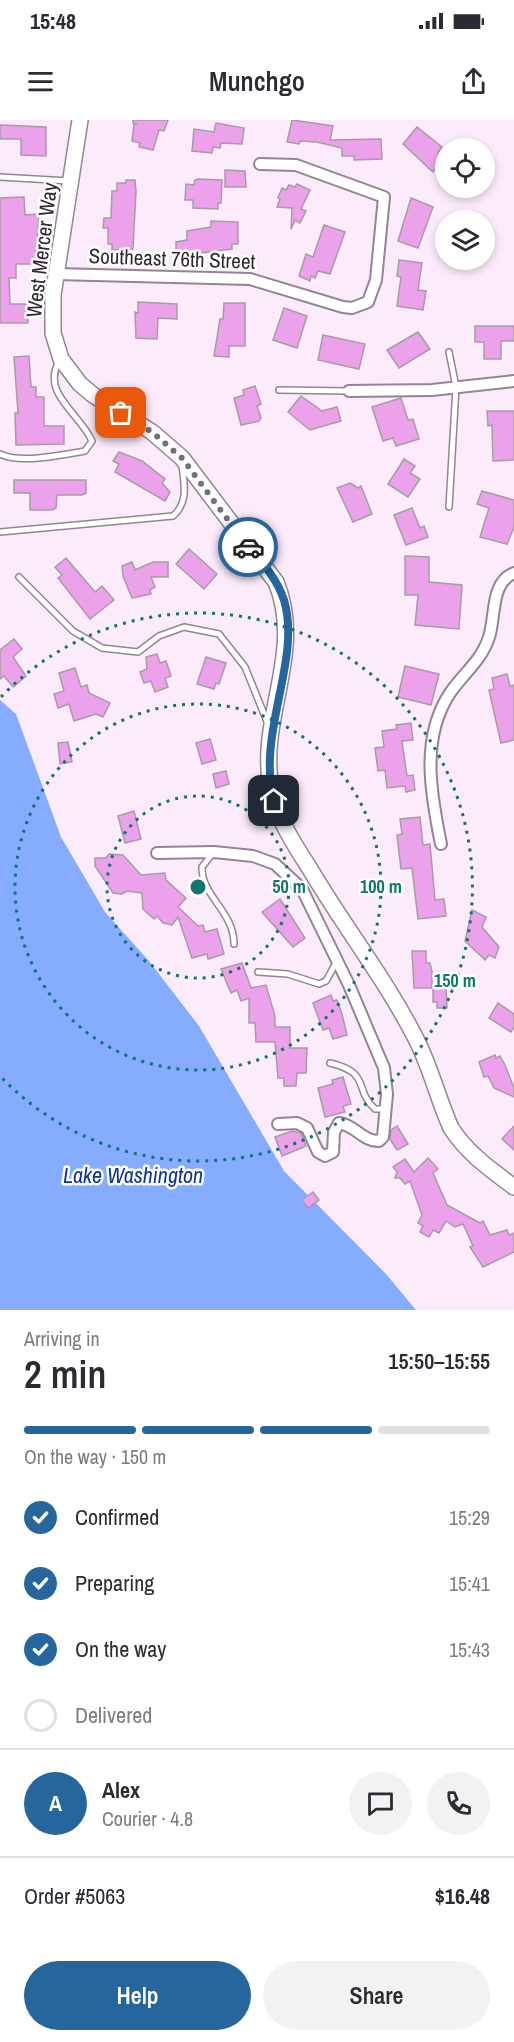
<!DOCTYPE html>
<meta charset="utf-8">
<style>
:root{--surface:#fff;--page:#f2f2f3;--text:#2b2b33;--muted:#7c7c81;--line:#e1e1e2;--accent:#27669d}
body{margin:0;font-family:"Archivo Narrow",sans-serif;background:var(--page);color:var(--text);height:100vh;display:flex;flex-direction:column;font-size:22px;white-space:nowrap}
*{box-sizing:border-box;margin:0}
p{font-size:20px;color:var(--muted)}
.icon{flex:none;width:33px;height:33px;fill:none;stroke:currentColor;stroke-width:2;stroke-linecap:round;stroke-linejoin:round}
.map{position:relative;height:1190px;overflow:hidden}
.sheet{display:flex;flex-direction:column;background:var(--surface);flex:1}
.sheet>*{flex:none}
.fabs{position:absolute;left:435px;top:18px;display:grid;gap:12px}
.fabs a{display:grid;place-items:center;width:60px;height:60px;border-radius:50%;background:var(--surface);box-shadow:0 3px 9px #0003;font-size:30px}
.pin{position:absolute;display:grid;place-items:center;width:51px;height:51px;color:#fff;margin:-26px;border-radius:12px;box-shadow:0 3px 9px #0006}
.courier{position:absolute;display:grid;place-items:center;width:60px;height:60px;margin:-30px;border:4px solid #27669d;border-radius:50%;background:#fff;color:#222;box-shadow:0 2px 8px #0007}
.summary em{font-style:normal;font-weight:600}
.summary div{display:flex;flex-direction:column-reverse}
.summary{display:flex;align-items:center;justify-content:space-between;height:102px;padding:0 24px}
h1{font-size:39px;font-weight:600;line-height:45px}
.bar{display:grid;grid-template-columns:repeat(4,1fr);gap:9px 6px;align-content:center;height:72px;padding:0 24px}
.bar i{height:8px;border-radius:4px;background:var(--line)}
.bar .active{background:var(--accent)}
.bar p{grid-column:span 4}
.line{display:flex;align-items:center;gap:15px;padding:0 24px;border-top:2px solid var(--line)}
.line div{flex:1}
.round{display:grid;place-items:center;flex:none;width:63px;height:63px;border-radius:32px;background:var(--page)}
ol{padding:0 24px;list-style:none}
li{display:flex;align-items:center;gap:18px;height:66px}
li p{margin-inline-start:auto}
li .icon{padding:6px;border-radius:50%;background:var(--accent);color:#fff;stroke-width:4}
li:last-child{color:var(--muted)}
li i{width:33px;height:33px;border:3px solid var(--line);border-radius:50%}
.button{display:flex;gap:12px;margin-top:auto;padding:12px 24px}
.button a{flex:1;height:69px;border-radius:36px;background:var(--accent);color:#fff;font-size:24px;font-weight:600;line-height:69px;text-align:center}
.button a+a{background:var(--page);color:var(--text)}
.status{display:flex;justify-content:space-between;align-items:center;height:42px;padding:0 30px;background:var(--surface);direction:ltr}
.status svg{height:16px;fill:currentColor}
header{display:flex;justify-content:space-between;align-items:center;height:78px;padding:0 24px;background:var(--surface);font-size:27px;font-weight:600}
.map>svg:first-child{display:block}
.water{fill:#85acfe}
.building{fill:#eba2ea;stroke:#a99aa8;stroke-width:1.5}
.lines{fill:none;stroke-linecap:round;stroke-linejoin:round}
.lane-casing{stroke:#938592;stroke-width:8}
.street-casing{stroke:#938592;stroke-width:14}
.secondary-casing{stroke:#938592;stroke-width:18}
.lane{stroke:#fff;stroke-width:5}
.street{stroke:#fff;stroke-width:10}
.secondary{stroke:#fff;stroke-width:15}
.done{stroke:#776e77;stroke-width:6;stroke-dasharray:0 10.8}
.route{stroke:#27669d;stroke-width:8}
.ring{fill:none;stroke:#0f766e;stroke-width:3;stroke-dasharray:3 6}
.labels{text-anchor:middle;stroke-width:5;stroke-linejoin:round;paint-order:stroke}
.street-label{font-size:21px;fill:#302a30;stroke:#fff}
.water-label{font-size:22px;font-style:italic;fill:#123490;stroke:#fff}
.centre{fill:#0f766e;stroke:#fff;stroke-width:3}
.ring-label{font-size:18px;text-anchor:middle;font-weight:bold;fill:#0f766e;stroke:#fff;stroke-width:5;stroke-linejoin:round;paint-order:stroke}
</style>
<div class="status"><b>15:48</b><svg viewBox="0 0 49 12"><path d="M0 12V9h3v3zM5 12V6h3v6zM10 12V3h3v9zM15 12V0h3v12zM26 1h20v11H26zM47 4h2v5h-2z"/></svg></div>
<header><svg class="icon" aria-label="menu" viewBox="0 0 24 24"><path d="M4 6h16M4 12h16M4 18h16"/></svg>Munchgo<svg class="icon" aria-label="share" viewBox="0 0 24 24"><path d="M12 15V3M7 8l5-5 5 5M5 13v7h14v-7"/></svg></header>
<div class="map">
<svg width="514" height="1190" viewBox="0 0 514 1190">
<rect width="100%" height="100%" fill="#fcecfb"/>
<path class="water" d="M0,580L16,594L61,717L105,792L149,841L199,906L284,1051L386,1154L416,1190H0Z"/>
<g class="building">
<path d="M133,0H168L164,11L159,10L153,30L139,27L140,23L132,21L134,4H137L133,3Z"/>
<path d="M292,0L333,6L330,20L381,19L382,39L354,40V36H342V28L317,22L300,21L299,24L287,22Z"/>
<path d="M216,3L244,8L242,24L221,23L220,28L213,27L212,33L192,31L194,9L214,12Z"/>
<path d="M0,5L46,7V36L21,35V19H0Z"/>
<path d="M417,7L442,27L438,33L443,38L433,52L403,24Z"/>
<path d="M225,50L245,51L246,67H225Z"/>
<path d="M198,59L222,60L221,83H218V89L193,88V80H185L186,64L194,65L195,60Z"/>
<path d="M126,60H135L136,71L133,129L112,130V124H108V108H103L104,98H111L112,71H117V63H126Z"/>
<path d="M297,64L310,70L301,89L306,91L300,103L295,100L291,109L292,88L277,87L280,79L278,78L282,68L286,70L289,65L295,67Z"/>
<path d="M24,77L25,95L39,94L36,144H16V158H9L10,184H28V203H0V78Z"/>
<path d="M411,78L433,87L418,128L398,121Z"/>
<path d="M211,101L238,102V124H232V129L201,133V136H195V139H181V135H176V122L187,120V111L211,107Z"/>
<path d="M324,105L345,112L330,154L318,151L315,158L311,156L310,161L299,156L306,134L313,137Z"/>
<path d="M399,140L422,143L418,170L426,171L423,190L397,186L401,157L397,156Z"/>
<path d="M138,182L177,184V199L158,198L157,219L136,218L135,192L138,193Z"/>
<path d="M224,183H245V226H229V237L214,236L220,199H223Z"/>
<path d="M284,188L307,196L297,228L273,220Z"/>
<path d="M475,206H514V221H501V239H484V222H475Z"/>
<path d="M418,212L430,229L399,248L387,230Z"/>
<path d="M323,215L365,224L359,249L318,240Z"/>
<path d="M29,236L31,267H36V277H44V306H64V324L16,325L15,293H18L14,237Z"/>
<path d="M255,266L261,284L257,286L261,298L259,301L241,305L234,278L244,275L243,270Z"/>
<path d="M301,276L322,291L337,287L341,301L310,310L288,292Z"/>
<path d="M401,278L408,300L413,299L419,319L396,326L393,318L383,321L372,287Z"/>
<path d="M487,291H514V340L493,341L492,305L488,306Z"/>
<path d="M119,332L142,341L165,359L162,363L170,372L165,381L115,352L119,344L113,341Z"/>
<path d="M404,339L415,346L410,353L420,359L408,377L388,364Z"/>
<path d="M14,360H86V373L82,375H57L56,388L52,390H30V373H14Z"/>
<path d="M350,363L358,368L361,366L372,394L353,402L337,368Z"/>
<path d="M482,371L514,380V407L507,424L480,417L489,388L477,384Z"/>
<path d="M412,388L420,408L424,406L428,417L406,425L394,395Z"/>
<path d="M189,429L217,454L204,469L176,444Z"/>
<path d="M405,436L429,437V462L462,465L459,509L415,505L418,475H405Z"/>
<path d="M66,438L95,472L102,466L114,480L90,499L58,458L62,455L55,447Z"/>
<path d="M132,442L135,450L153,442H168V457H151L155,467L150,470L151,474L132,478L123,456L122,446Z"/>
<path d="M14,519L22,529L13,537L26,556L13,567L4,556L0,559V530Z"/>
<path d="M157,534L160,543L166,541L171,556L165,558L168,567L155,572L151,561L144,563L140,552L147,549L146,537Z"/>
<path d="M206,537L226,543L219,564L216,563L214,569L197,564Z"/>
<path d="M405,546L439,554L431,585L398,577Z"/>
<path d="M75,548L81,567L87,565L89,573L110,583L103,597L96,594L74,601L69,584L58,588L54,574L64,571L59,553Z"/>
<path d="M507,554L510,566L514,565V620L501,623L489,570L494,569L492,558Z"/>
<path d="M411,603L413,620L402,621L407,656L413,655L415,670L406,672L405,666L387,668L385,650L378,651L375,628L384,627L382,611L397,609L396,605Z"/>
<path d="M210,619L216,640L202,644L196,623Z"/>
<path d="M68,622L72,642L60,644L58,623Z"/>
<path d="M226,651L229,664L216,668L213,654Z"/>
<path d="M134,691L141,719L125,723L118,696Z"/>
<path d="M420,697L423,725L430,724L435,780L444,779L446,796L418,799L412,748L401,749L397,715L402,714L400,699Z"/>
<path d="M109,734L123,735L141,755L165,753L166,760L186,778L178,787L198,806L203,805L205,812L217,809L224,834L208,839L207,834L192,838L178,797L172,805L163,803L157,796L154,799L143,789L142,773L127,771L122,774L113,773L95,746V738H106Z"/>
<path d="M280,779L305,818L293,827L262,792Z"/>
<path d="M472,790L486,797L482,807L499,827L495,838L489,835L485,840L465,821Z"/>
<path d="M412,831H426V843H430L432,851V868H414Z"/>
<path d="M242,843L251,868L266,865L275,896V907H290V928H307L306,953H297L296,966H284V958H278L275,922H256L255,903H249V878L241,881L237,870L231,873L221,849Z"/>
<path d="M446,866L447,888H437V882H433V867Z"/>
<path d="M331,875L333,881L337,880L342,894L347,915L333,919L329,908L323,910L313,883Z"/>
<path d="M498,883L514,894V907L511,912L489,898Z"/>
<path d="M495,935L496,938L500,936L505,945L514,968V977L494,968L488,956L484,957L479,942Z"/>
<path d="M343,957L351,984L343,986L345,992L325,997L318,968L333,964L332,960Z"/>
<path d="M397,1006L408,1024L397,1030L390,1019L391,1010Z"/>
<path d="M514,1006V1030L502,1019Z"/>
<path d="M292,1011L301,1013L306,1026L282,1036L275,1017Z"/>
<path d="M428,1038L438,1049L433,1053L447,1085L480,1103L483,1101L490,1115L507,1110L509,1115L514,1113V1132L483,1147L470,1127L473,1126L463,1104L455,1107L446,1101L439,1113L433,1110L429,1117L420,1112L423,1106L418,1103L422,1095L410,1061L405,1064L400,1058H395L397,1052L393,1047L405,1039L414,1052Z"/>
<path d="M313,1072L319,1080L308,1088L302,1080Z"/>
</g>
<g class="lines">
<defs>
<g id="lane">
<path d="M0,57L69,61"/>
<path d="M449,232L456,267L449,387"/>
<path d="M279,270L349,271"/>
<path d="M0,334C19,344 63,335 85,331L92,321C81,294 39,273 60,240"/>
<path d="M0,412L173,396C189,382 184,364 182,345"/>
<path d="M19,457L73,511L102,528L138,532L159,516L184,507L219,514L245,547L268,604"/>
<path d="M213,733L202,747C201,776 234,791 234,824"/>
<path d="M258,852L288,854L319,864L326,861L337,841"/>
<path d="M330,943C372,953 353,969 375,989H386"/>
</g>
<g id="street">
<path d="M56,154L250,159L343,187L352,188L368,182L376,160L384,77L296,45L260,44"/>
<path d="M349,271L432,270L514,261"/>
<path d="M441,724C431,675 420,618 450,573C463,554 482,540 489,517C496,496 490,463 514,453"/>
<path d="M157,733L214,732L253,736L275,744L302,769L349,865L384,948L387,974L383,1017L379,1021C362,1021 355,1005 339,1003L334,1012L333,1032L325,1036L318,1032L307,1008L297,1003L278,1004"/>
</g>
<path id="secondary" d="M80,0L53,175V213L61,239L80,264L93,275L152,312L182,338L276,462C305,532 258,597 271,667C276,697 294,724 310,749C343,805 384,857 414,915C430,944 437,977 451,1008C467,1033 490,1049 514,1067"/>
</defs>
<use href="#lane" class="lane-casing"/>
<use href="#street" class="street-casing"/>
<use href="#secondary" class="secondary-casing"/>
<use href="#lane" class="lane"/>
<use href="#street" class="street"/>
<use href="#secondary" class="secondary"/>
</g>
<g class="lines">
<path class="done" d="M121,293L152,312L182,338L248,427"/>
<path class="route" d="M248,427C263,443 277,459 284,480C302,540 256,613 274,681"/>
</g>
<g class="ring">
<circle cx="198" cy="767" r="91"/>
<circle cx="198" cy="767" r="183"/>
<path d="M1 577A274 274 0 1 1 1 957"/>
</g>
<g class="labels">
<g class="street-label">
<text transform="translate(42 130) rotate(-83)" y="7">West Mercer Way</text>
<text transform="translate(172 139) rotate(2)" y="7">Southeast 76th Street</text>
</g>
<g class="water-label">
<text x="133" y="1063">Lake Washington</text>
</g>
</g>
<circle cx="198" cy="767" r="9" class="centre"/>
<g class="ring-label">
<text x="289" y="773">50 m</text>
<text x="381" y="773">100 m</text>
<text x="455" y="867">150 m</text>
</g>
</svg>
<div class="fabs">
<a><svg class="icon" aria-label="locate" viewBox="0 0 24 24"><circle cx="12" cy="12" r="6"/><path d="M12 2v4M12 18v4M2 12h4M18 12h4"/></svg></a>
<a><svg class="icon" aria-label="layers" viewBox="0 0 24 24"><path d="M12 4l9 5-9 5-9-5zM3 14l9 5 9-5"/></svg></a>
</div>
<div class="pin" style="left:121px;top:293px;background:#ea580c"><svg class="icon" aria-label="bag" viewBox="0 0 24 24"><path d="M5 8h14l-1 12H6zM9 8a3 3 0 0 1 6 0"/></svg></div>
<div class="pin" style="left:274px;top:681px;background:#1f2937"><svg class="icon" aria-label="home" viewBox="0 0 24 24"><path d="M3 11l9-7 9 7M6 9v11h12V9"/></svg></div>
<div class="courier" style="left:248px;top:427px"><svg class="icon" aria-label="car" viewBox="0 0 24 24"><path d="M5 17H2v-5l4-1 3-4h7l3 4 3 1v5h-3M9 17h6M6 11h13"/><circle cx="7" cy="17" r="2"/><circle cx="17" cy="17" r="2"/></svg></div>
</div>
<section class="sheet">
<div class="summary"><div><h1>2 min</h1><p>Arriving in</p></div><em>15:50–15:55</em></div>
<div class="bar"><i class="active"></i><i class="active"></i><i class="active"></i><i></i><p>On the way · 150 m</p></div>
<ol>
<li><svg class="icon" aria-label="check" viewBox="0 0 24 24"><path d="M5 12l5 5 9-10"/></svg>Confirmed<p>15:29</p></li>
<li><svg class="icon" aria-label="check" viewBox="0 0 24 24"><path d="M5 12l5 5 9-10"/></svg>Preparing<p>15:41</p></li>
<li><svg class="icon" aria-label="check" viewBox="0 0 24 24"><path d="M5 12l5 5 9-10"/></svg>On the way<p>15:43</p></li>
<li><i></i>Delivered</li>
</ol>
<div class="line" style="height:108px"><b class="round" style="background:var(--accent);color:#fff">A</b><div><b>Alex</b><p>Courier · 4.8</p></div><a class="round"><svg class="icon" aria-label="chat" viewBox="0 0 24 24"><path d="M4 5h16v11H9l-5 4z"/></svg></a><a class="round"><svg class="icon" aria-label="phone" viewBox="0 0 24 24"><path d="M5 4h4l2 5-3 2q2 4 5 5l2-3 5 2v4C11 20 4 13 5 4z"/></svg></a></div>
<div class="line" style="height:78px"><div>Order #5063</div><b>$16.48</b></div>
<div class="button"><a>Help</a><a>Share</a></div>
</section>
